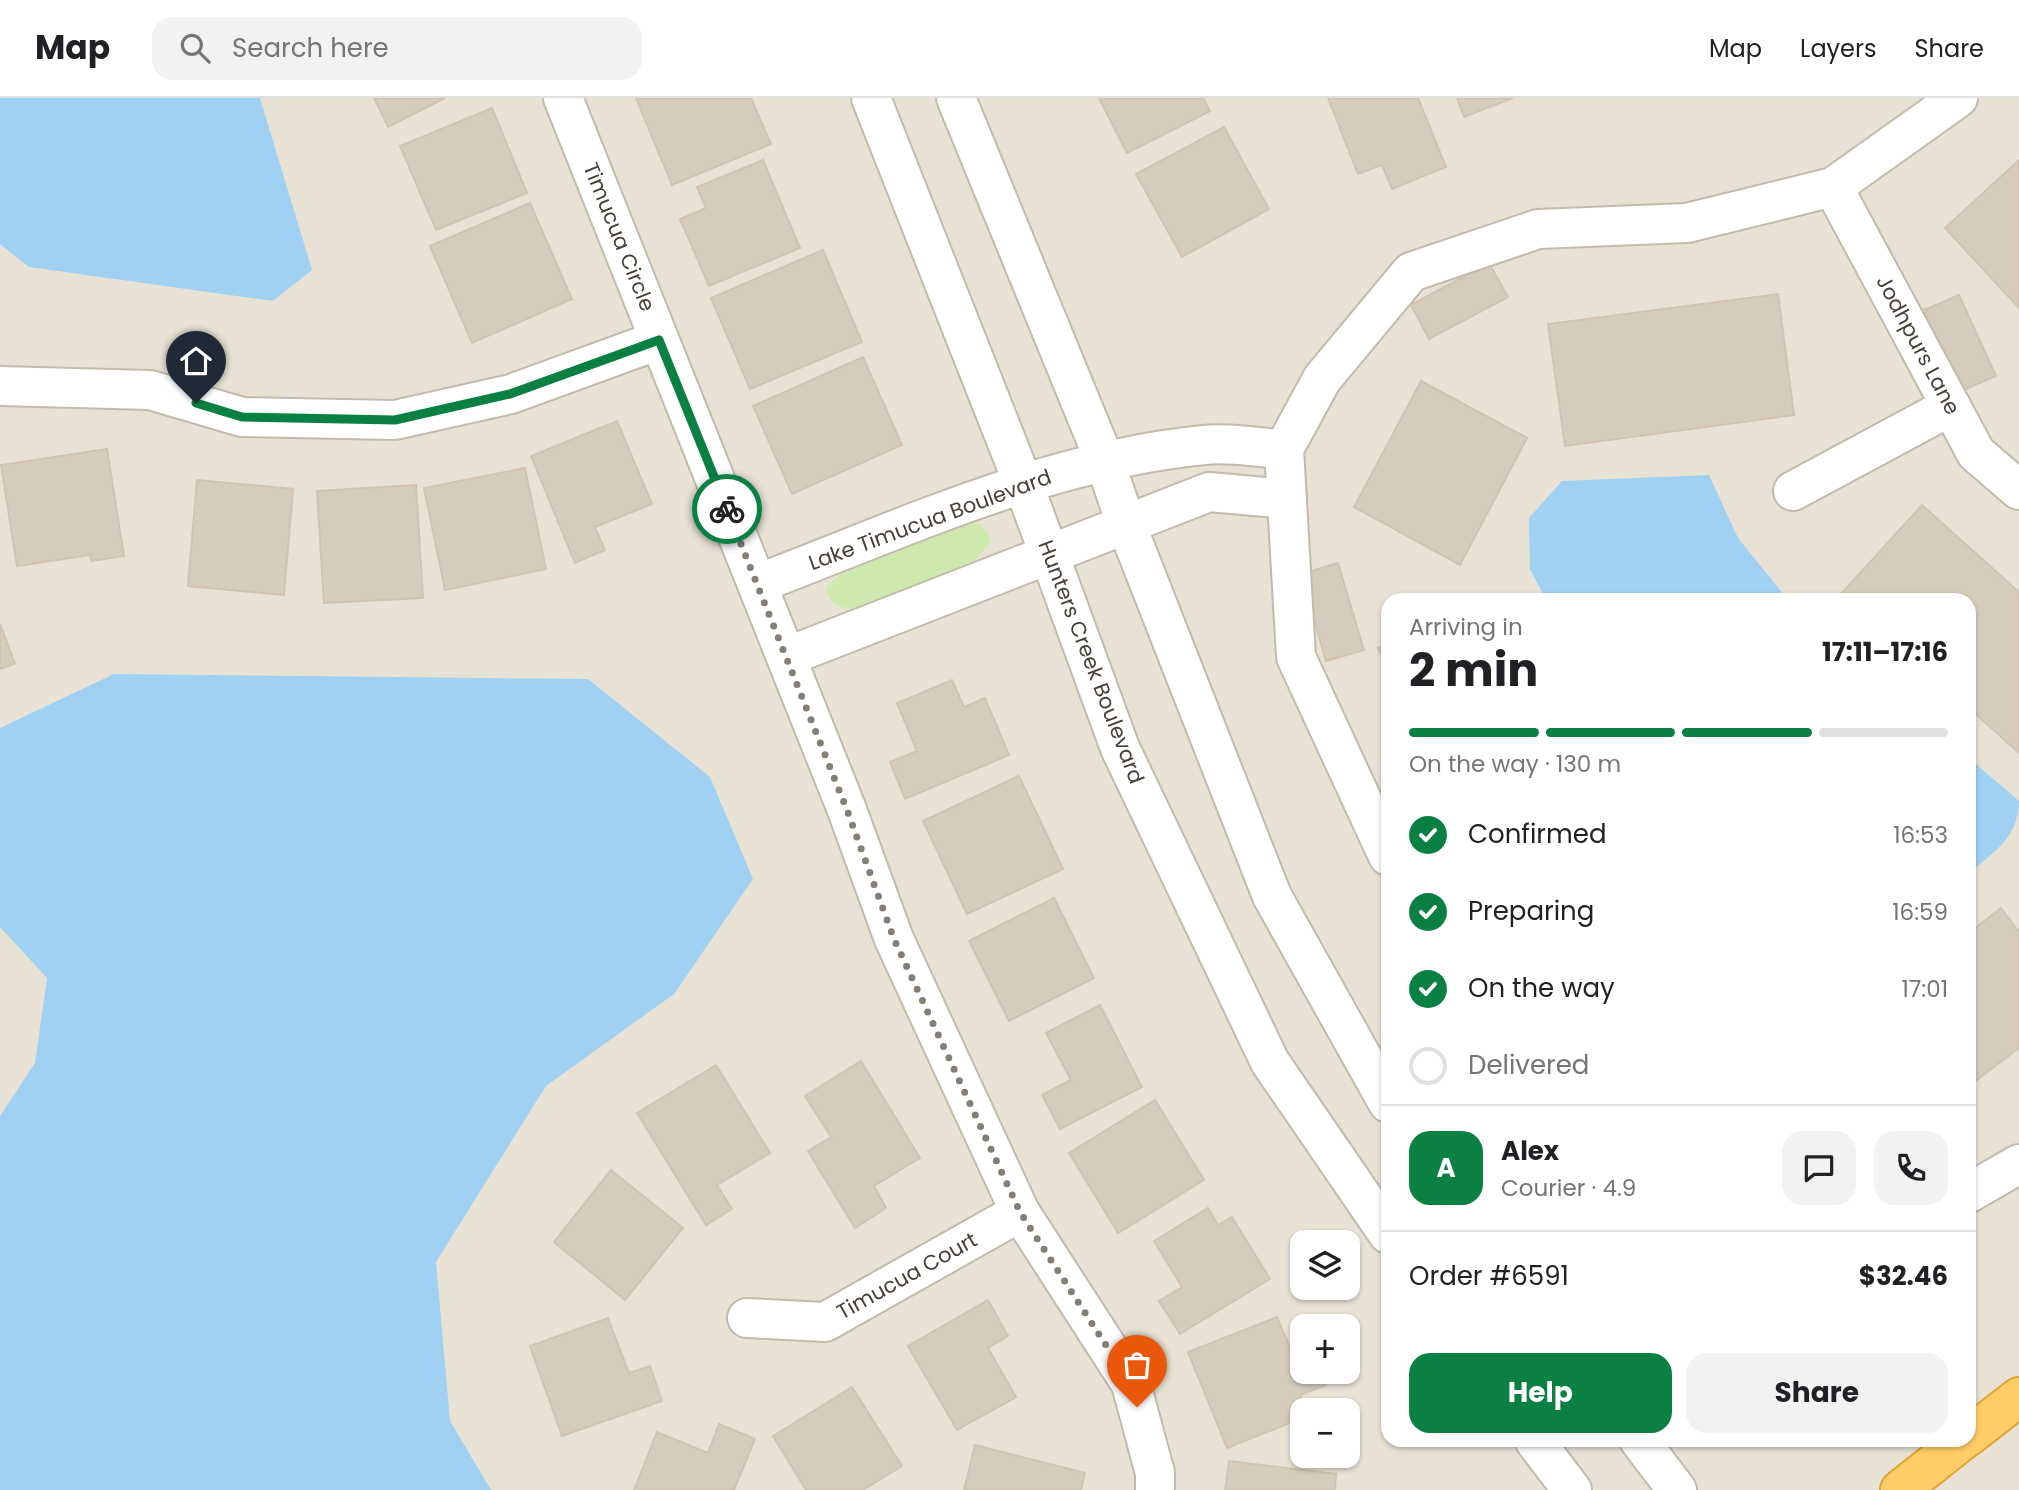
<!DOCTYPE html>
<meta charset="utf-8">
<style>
:root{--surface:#fff;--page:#f2f2f2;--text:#202124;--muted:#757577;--line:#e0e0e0;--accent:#0b8043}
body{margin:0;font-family:Poppins,sans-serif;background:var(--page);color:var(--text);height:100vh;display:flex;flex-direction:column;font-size:26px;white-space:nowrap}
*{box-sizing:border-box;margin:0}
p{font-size:23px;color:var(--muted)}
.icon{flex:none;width:38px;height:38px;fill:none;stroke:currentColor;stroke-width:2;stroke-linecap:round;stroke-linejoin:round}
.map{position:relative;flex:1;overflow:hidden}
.drawer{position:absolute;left:1381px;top:495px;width:595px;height:854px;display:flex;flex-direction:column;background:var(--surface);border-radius:21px;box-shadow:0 2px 5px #0004}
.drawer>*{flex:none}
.fabs{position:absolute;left:1290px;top:1132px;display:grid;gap:14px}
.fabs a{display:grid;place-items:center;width:70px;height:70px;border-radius:14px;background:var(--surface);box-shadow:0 2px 5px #0004;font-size:35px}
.pin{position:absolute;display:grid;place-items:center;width:60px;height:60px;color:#fff;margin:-72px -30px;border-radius:50% 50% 50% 0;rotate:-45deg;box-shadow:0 0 7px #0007}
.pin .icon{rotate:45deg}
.courier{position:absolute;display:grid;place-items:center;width:70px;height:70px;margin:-35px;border:5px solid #0b8043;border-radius:50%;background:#fff;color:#222;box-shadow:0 2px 9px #0007}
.overview em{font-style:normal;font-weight:700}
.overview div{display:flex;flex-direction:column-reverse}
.overview{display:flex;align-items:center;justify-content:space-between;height:119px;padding:0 28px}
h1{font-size:46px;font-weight:700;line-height:52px}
.bar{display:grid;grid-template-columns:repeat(4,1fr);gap:10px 7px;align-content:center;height:84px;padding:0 28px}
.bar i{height:9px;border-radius:5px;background:var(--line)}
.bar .selected{background:var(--accent)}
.bar p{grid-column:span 4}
.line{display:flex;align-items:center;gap:18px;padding:0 28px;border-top:2px solid var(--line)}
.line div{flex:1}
.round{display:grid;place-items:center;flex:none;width:74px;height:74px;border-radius:21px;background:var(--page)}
ol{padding:0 28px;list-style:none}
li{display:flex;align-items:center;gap:21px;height:77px}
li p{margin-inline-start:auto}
li .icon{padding:7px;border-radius:50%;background:var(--accent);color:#fff;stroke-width:4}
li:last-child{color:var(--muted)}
li i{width:38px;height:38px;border:4px solid var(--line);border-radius:50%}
.cta{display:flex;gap:14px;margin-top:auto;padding:14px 28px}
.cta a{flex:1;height:80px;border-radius:21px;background:var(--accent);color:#fff;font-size:28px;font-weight:700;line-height:80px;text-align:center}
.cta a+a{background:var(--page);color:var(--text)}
header{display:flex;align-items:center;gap:42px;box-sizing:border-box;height:98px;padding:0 35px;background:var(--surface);border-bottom:2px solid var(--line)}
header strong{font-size:33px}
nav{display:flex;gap:38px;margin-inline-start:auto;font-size:24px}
.search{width:490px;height:63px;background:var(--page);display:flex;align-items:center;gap:18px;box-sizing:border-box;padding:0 24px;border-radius:21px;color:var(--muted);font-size:26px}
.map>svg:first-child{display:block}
.residential{fill:#e8e2d5;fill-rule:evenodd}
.green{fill:#cee9ae}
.water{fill:#a1d1f2}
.building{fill:#d6ccbc;stroke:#d1c4af;stroke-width:2}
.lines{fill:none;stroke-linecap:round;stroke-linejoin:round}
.minor-casing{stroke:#c2bbac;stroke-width:42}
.highway-casing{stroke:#e1a233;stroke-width:42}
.minor{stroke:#fff;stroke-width:38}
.highway{stroke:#ffcd66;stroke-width:38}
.done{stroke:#847e74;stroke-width:7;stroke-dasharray:0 12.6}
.route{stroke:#0b8043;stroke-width:9}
.labels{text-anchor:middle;stroke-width:5;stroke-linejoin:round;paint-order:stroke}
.street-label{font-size:21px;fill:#474036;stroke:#fff}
</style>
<header>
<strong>Map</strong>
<div class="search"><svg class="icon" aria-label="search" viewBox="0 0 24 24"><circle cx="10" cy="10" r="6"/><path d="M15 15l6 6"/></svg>Search here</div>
<nav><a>Map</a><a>Layers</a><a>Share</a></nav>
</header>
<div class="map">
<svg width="2019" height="1392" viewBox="0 0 2019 1392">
<rect width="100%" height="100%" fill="#f4f0e7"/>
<path class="residential" d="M0,0H2019V1392H0ZM1388,502H1969V1342H1388ZM1302,1144H1348V1190H1302ZM1302,1228H1348V1274H1302ZM1302,1312H1348V1358H1302Z"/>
<path class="green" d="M978,425L989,437L991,444L973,464L853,511C838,509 831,507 826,491C841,463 945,429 978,425Z"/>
<g class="water">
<path d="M0,0H260L312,172L273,203L29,169L0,146Z"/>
<path d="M1709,377L1738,440L1788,502H1546L1530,471L1529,420L1562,383Z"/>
<path d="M114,576L588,581L710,679L753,781L674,896L546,988L436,1164L450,1323L491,1392H0V1018L35,965L47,880L0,829V630Z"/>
<path d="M1969,660L2019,703C2019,739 1994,754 1969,775Z"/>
</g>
<g class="building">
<path d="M374,0H445L388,29Z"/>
<path d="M636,0H751L771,46L672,87Z"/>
<path d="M1099,0H1203L1210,13L1127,55Z"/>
<path d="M1328,0H1418L1446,69L1392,91L1382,67L1358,76Z"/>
<path d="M1457,0H1513L1464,19Z"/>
<path d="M492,10L527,95L436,132L400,48Z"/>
<path d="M1224,29L1269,111L1182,159L1136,76Z"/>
<path d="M763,62L800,150L709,188L680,121L706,110L697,89Z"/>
<path d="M2019,62V210L1945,130Z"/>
<path d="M530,105L572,201L472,245L430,148Z"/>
<path d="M823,152L862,244L750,291L711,200Z"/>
<path d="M1489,165L1508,199L1429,241L1411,207Z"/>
<path d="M1778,196L1794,317L1565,348L1548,226Z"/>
<path d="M1959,197L1996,278L1961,293L1924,212Z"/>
<path d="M863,259L902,347L792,396L753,308Z"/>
<path d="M1421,283L1527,340L1460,467L1354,409Z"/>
<path d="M617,323L652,406L595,429L605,452L575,465L531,358Z"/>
<path d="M107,351L124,458L91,463L90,457L17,468L1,367Z"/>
<path d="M525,370L546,471L445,492L424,390Z"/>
<path d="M197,382L293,391L284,497L188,488Z"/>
<path d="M416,387L423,500L324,505L317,393Z"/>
<path d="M1922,407L2019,494V655L1969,610V502H1850L1842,495Z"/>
<path d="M1338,465L1364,552L1326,563L1301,476Z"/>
<path d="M0,526L15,566L0,571Z"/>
<path d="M1388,545V570L1378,550Z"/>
<path d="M952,582L964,609L985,600L1009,657L905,701L890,664L917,653L897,605Z"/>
<path d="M1019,678L1063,771L967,816L923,723Z"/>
<path d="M1054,800L1094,880L1009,923L969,843Z"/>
<path d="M2001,810L2019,834V950L1969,988V835Z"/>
<path d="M1100,907L1142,989L1060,1031L1042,997L1071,982L1046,935Z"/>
<path d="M861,963L920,1060L874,1088L886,1110L855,1130L808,1053L831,1039L805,998Z"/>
<path d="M716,967L770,1055L717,1087L732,1111L706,1127L637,1015Z"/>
<path d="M1155,1002L1204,1082L1118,1135L1069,1055Z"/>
<path d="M611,1072L683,1130L625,1202L554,1144Z"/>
<path d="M1208,1110L1218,1127L1232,1119L1270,1181L1180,1236L1159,1203L1182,1189L1154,1143Z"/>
<path d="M988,1202L1008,1238L988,1250L1016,1299L957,1332L908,1248Z"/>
<path d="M1277,1219L1290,1250L1302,1245V1274H1321L1326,1287L1300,1297L1306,1312H1302V1320L1227,1350L1188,1254Z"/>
<path d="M608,1220L629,1275L650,1268L662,1303L562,1338L530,1248Z"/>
<path d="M852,1289L902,1368L863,1392H806L773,1338Z"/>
<path d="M719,1326L755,1341L734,1392H634L657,1334L708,1355Z"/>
<path d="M975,1347L1085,1375L1081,1392H964Z"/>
<path d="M1229,1363L1336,1376L1335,1392H1225Z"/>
</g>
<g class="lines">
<defs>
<g id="minor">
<path d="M563,0L847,712L894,841L1020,1114L1131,1286L1155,1375V1392"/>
<path d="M871,0L1023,385L1120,650L1270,964L1388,1136"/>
<path d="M956,0L1104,361L1126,426L1272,798L1388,1005"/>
<path d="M1833,89L1976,355L2019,392"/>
<path d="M0,288L150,292L242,319L395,322L511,296L659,242"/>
<path d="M1793,393L1951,308"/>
<path d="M757,486C902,431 1048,362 1204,347C1230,344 1258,350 1284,351"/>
<path d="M786,559L1209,394L1287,401"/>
<path d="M1388,758L1296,559L1284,351L1322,281L1411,174L1538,131L1687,125L1833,89L1958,0"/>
<path d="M1969,1095L2019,1066"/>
<path d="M747,1220L825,1224L1020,1114"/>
<path d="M1534,1342L1572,1392"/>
<path d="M1639,1342L1677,1392"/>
</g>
<g id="highway">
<path d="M1969,1338L2019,1299"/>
<path d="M1900,1392L1963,1342"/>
</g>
</defs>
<use href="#minor" class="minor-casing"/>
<use href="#highway" class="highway-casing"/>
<use href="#minor" class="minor"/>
<use href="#highway" class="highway"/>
</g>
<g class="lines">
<path class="done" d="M727,411L847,712L894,841L1020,1114L1131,1286L1137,1309"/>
<path class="route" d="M196,305L242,319L395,322L510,296L659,242L727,411"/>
</g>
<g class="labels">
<g class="street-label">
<text transform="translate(619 139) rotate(68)" y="7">Timucua Circle</text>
<text transform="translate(1918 247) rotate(62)" y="7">Jodhpurs Lane</text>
<text transform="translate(930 422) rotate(-20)" y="7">Lake Timucua Boulevard</text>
<text transform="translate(1091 564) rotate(69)" y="7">Hunters Creek Boulevard</text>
<text transform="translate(907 1178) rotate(-29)" y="7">Timucua Court</text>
</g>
</g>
</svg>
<div class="fabs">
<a><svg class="icon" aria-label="layers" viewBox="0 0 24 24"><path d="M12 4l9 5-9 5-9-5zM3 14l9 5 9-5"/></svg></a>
<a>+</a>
<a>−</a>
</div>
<div class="pin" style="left:1137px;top:1309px;background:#ea580c"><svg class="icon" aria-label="bag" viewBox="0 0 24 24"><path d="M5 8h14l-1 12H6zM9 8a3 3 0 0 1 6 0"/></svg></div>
<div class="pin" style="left:196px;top:305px;background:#1f2937"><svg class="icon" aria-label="home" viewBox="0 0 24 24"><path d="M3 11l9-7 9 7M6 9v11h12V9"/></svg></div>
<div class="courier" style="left:727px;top:411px"><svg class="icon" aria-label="bike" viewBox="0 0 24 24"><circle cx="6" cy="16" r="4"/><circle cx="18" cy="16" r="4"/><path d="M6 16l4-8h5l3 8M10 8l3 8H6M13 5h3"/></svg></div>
<section class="drawer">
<div class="overview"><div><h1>2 min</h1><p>Arriving in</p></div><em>17:11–17:16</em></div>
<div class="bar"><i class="selected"></i><i class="selected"></i><i class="selected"></i><i></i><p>On the way · 130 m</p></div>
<ol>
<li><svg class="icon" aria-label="check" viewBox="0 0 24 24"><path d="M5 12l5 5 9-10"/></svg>Confirmed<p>16:53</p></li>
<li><svg class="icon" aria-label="check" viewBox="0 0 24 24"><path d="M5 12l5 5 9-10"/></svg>Preparing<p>16:59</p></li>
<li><svg class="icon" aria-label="check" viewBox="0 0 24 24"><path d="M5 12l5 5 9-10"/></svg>On the way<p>17:01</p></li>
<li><i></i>Delivered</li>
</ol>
<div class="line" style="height:126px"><b class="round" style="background:var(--accent);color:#fff">A</b><div><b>Alex</b><p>Courier · 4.9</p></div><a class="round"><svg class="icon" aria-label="chat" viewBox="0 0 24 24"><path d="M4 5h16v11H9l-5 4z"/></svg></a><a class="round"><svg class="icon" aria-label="phone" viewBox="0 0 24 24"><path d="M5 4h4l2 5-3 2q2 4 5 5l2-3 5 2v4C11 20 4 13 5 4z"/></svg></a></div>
<div class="line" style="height:91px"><div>Order #6591</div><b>$32.46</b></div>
<div class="cta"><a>Help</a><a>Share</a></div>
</section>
</div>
